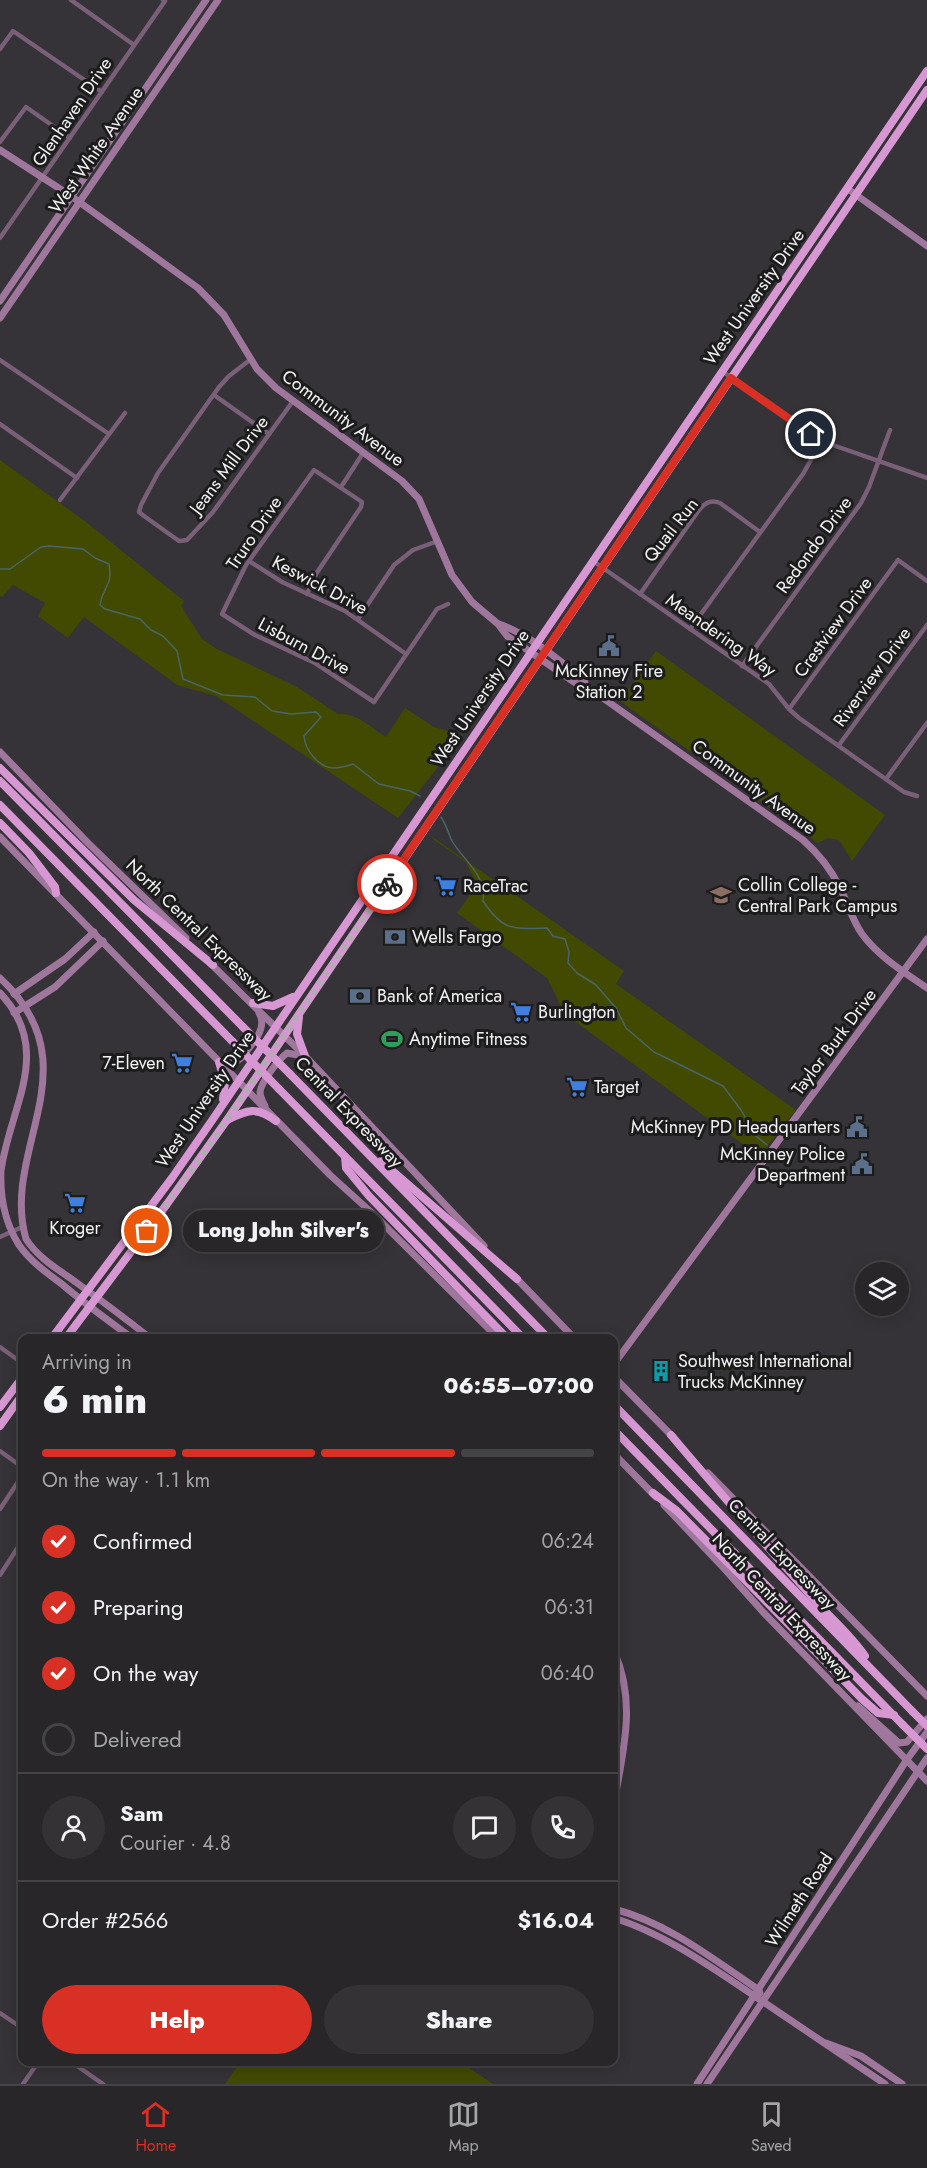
<!DOCTYPE html>
<meta charset="utf-8">
<style>
:root{--surface:#282629;--page:#343235;--text:#f1f3f6;--muted:#a5a5a8;--line:#444346;--accent:#d93025}
body{margin:0;font-family:Jost,sans-serif;background:var(--page);color:var(--text);height:100vh;display:flex;flex-direction:column;font-size:22px;white-space:nowrap}
*{box-sizing:border-box;margin:0}
p{font-size:20px;color:var(--muted)}
.icon{flex:none;width:33px;height:33px;fill:none;stroke:currentColor;stroke-width:2;stroke-linecap:round;stroke-linejoin:round}
.map{position:relative;flex:1;overflow:hidden}
.drawer{position:absolute;left:18px;top:1334px;width:600px;height:732px;display:flex;flex-direction:column;background:var(--surface);border-radius:12px;box-shadow:0 3px 15px #0003,0 0 0 2px var(--line)}
.drawer>*{flex:none}
.fabs{position:absolute;left:855px;top:1262px;display:grid;gap:12px}
.fabs a{display:grid;place-items:center;width:54px;height:54px;border-radius:50%;background:var(--surface);box-shadow:0 3px 15px #0003,0 0 0 2px var(--line);font-size:30px}
.pin{position:absolute;display:grid;place-items:center;width:51px;height:51px;color:#fff;margin:-26px;border:3px solid #fff;border-radius:50%;box-shadow:0 2px 6px #0007}
.courier{position:absolute;display:grid;place-items:center;width:60px;height:60px;margin:-30px;border:4px solid #d93025;border-radius:50%;background:#fff;color:#222;box-shadow:0 2px 8px #0007}
.bubble{position:absolute;height:42px;border-radius:21px;background:var(--surface);box-shadow:0 3px 15px #0003,0 0 0 2px var(--line);font-size:20px;font-weight:800;line-height:42px;text-align:center}
.overview em{font-style:normal;font-weight:800}
.overview div{display:flex;flex-direction:column-reverse}
.overview{display:flex;align-items:center;justify-content:space-between;height:102px;padding:0 24px}
h1{font-size:39px;font-weight:800;line-height:45px}
.bar{display:grid;grid-template-columns:repeat(4,1fr);gap:9px 6px;align-content:center;height:72px;padding:0 24px}
.bar i{height:8px;border-radius:4px;background:var(--line)}
.bar .active{background:var(--accent)}
.bar p{grid-column:span 4}
.line{display:flex;align-items:center;gap:15px;padding:0 24px;border-top:2px solid var(--line)}
.line div{flex:1}
.round{display:grid;place-items:center;flex:none;width:63px;height:63px;border-radius:32px;background:var(--page)}
ol{padding:0 24px;list-style:none}
li{display:flex;align-items:center;gap:18px;height:66px}
li p{margin-inline-start:auto}
li .icon{padding:6px;border-radius:50%;background:var(--accent);color:#fff;stroke-width:4}
li:last-child{color:var(--muted)}
li i{width:33px;height:33px;border:3px solid var(--line);border-radius:50%}
.primary-button{display:flex;gap:12px;margin-top:auto;padding:12px 24px}
.primary-button a{flex:1;height:69px;border-radius:36px;background:var(--accent);color:#fff;font-size:24px;font-weight:800;line-height:69px;text-align:center}
.primary-button a+a{background:var(--page);color:var(--text)}
.dock{display:flex;justify-content:space-around;align-items:center;height:84px;border-top:2px solid var(--line);background:var(--surface);font-size:16px;color:var(--muted)}
.dock a{display:grid;justify-items:center;gap:3px}
.dock .active{color:var(--accent)}
.map>svg:first-child{display:block}
.green{fill:#424a02}
.lines{fill:none;stroke-linecap:round;stroke-linejoin:round}
.stream{stroke:#496667;stroke-width:1.5}
.street{stroke:#795f77;stroke-width:4.5}
.secondary{stroke:#9f769c;stroke-width:7}
.highway{stroke:#d797d2;stroke-width:8}
.highway-bridge{stroke:#d797d2;stroke-width:8}
.done{stroke:#b0aeb1;stroke-width:6;stroke-dasharray:0 10.8}
.route{stroke:#d93025;stroke-width:8}
.labels{text-anchor:middle;stroke-width:6;stroke-linejoin:round;paint-order:stroke}
.street-label{font-size:18px;fill:#f2f1f3;stroke:#1c1c1d}
.poi-label{font-size:18px;fill:#f2f1f3;stroke:#1c1c1d;text-anchor:start}
</style>
<div class="map">
<svg width="927" height="2084" viewBox="0 0 927 2084">
<rect width="100%" height="100%" fill="#353337"/>
<g class="green">
<path d="M0,460L86,522L184,601L181,606L202,639L217,649L297,687L338,714C356,712 371,728 386,737L405,708L434,727L463,735L398,818L216,696L177,685L84,617L68,638L38,616L45,603L13,585L2,597L0,596Z"/>
<path d="M656,651L885,815L852,861L839,840L828,838L818,843L620,701Z"/>
<path d="M431,836L624,971L616,984L796,1110L759,1156L565,1014L547,978L457,913L477,885L466,862L434,840Z"/>
<path d="M241,2061H459L493,2084H225Z"/>
</g>
<g class="lines">
<g class="stream">
<path d="M0,569H10L41,547L49,546L83,549L95,558L109,564C113,587 103,585 100,605L105,609L140,619L151,630L163,636L177,651L183,679L223,695L255,697L272,711L291,714L316,712L321,717L304,736C305,750 319,768 334,768C341,768 347,766 353,764L379,784L410,791L420,796"/>
<path d="M441,817C446,825 448,831 451,839C462,860 487,874 483,901C503,931 512,929 547,928L553,936L565,939L569,952L568,963L577,973L596,985L616,1008L626,1028L654,1052L723,1086L741,1110L756,1136L767,1145"/>
</g>
<g class="street">
<path d="M71,0L134,45"/>
<path d="M0,49L13,31L102,92"/>
<path d="M0,142L26,107L70,138"/>
<path d="M0,238L165,1L163,0"/>
<path d="M251,359L229,376L219,387L158,473L141,505L139,512L144,516L179,541L187,540L213,512L293,401"/>
<path d="M0,360L109,434"/>
<path d="M722,371L806,431L827,443L927,478"/>
<path d="M214,395L269,434"/>
<path d="M0,424L77,478"/>
<path d="M341,487L363,453"/>
<path d="M60,500L125,413"/>
<path d="M249,561L282,582L345,611L406,654"/>
<path d="M593,561L769,684L789,709L799,718L904,792L917,796"/>
<path d="M307,594L316,574L361,507L362,502L314,470L246,565L222,614L255,635L315,663L374,702L437,609L448,604"/>
<path d="M640,594L699,510C705,503 711,499 720,503L760,532"/>
<path d="M358,619L394,565L413,550L438,541"/>
<path d="M690,629L803,474L822,440"/>
<path d="M742,666L861,503L869,487L890,430"/>
<path d="M789,709L898,560L927,581"/>
<path d="M839,745L927,625"/>
<path d="M886,779L927,723"/>
<path d="M0,1237L20,1228"/>
<path d="M0,1347L22,1363"/>
<path d="M0,1451L22,1467"/>
<path d="M0,1509L22,1476"/>
<path d="M0,1575L22,1541"/>
<path d="M22,1856L20,1858L22,1862"/>
<path d="M0,2013L22,2028"/>
<path d="M70,2061L103,2084"/>
<path d="M23,2084L39,2061"/>
</g>
<g class="secondary">
<path d="M0,150L71,196L198,288L224,315L257,369L276,388L402,481L419,499L452,575L472,602L498,624L507,636L580,686H586L803,840C819,854 831,869 840,888C848,903 852,920 862,934C879,957 904,972 927,988"/>
<path d="M848,189L927,246"/>
<path d="M0,301L206,0"/>
<path d="M0,318L218,0"/>
<path d="M499,624C530,635 559,660 584,680L586,686"/>
<path d="M0,752L88,843L186,938"/>
<path d="M0,837L330,1175L372,1213L498,1338"/>
<path d="M210,963L305,1056L484,1246"/>
<path d="M0,978C95,1066 0,1149 26,1239C38,1258 59,1270 77,1283C102,1301 126,1319 150,1338"/>
<path d="M0,993C55,1051 9,1108 1,1171C0,1197 5,1223 19,1245C31,1262 47,1273 63,1285C85,1304 109,1321 132,1338"/>
<path d="M14,994L65,959L94,932"/>
<path d="M14,1013L55,987L103,941"/>
<path d="M219,1062L237,1061L241,1058C250,1046 269,1029 259,1013"/>
<path d="M265,1106C263,1102 260,1097 260,1092C261,1082 279,1059 287,1053L303,1056"/>
<path d="M515,1277L574,1338"/>
<path d="M614,1364L927,939"/>
<path d="M614,1377L673,1437"/>
<path d="M614,1454L656,1497"/>
<path d="M708,1473L927,1696"/>
<path d="M664,1505L720,1564L763,1612L927,1781"/>
<path d="M614,1651C637,1704 623,1749 614,1804"/>
<path d="M858,1706L899,1743L907,1742L927,1719"/>
<path d="M614,1909C668,1923 713,1959 759,1990L760,1993"/>
<path d="M614,1918C668,1935 715,1970 762,2001C803,2029 844,2056 885,2084"/>
<path d="M826,2043L861,2056L902,2084"/>
<path d="M697,2084L906,1761L927,1732"/>
<path d="M707,2084L927,1758"/>
</g>
<g class="highway">
<path d="M0,768L134,900L213,965"/>
<path d="M0,781L243,1027"/>
<path d="M0,805L233,1042"/>
<path d="M0,823L29,853L55,887L56,893"/>
<path d="M253,1003L273,1006L293,997"/>
<path d="M299,1017L297,1034L305,1056"/>
<path d="M219,1062L225,1083L223,1099"/>
<path d="M290,1074L548,1338"/>
<path d="M279,1089L523,1338"/>
<path d="M227,1120C248,1110 256,1106 276,1121"/>
<path d="M345,1157L346,1168L369,1196L507,1338"/>
<path d="M381,1161L517,1279"/>
<path d="M52,1338L172,1178L213,1119L927,71"/>
<path d="M66,1338L167,1204L227,1120L927,90"/>
<path d="M614,1405L913,1712"/>
<path d="M0,1407L22,1378"/>
<path d="M0,1426L22,1395"/>
<path d="M614,1430L903,1725"/>
<path d="M671,1435C717,1490 765,1544 813,1598C830,1618 850,1634 865,1656"/>
<path d="M653,1493L677,1511L862,1699L878,1713L894,1715"/>
</g>
<g class="highway-bridge">
<path d="M243,1027L290,1074"/>
<path d="M233,1042L279,1089"/>
<path d="M913,1712L927,1726"/>
<path d="M903,1725L927,1749"/>
</g>
</g>
<g class="lines">
<path class="done" d="M147,1231L198,1162L387,884"/>
<path class="route" d="M387,884L731,378L811,434"/>
</g>
<defs>
<symbol id="civic-bare" viewBox="-9 -9 18 18"><path d="M-.6-6.5H3V-4.5H.6V-3L4-1V1h2V6H-6V1h2V-1L-.6-3ZM-1.2 2.5V6h2.4V2.5Z" fill="#5c6f8a" stroke="#1c1c1d" stroke-width="2.5" paint-order="stroke"/></symbol>
<symbol id="supermarket-bare" viewBox="-9 -9 18 18"><path d="M-6-5.5h2.5l.6 2H6L4.5 2H-2.5L-4.4-4H-6ZM-1.5 3.2a1.3 1.3 0 1 0 .1 0ZM3 3.2a1.3 1.3 0 1 0 .1 0Z" fill="#3f7fe0" stroke="#1c1c1d" stroke-width="2.5" paint-order="stroke"/></symbol>
<symbol id="university-bare" viewBox="-9 -9 18 18"><path d="M0-5L7-2L0 1L-7-2ZM-4 1L0 2.5L4 1V4Q0 6-4 4Z" fill="#8d6e63" stroke="#1c1c1d" stroke-width="2.5" paint-order="stroke"/></symbol>
<symbol id="bank-bare" viewBox="-9 -9 18 18"><path d="M-6-4H6V4H-6ZM0-2.3a2.3 2.3 0 1 0 0 4.6a2.3 2.3 0 1 0 0-4.6Z" fill="#5c6f8a" stroke="#1c1c1d" stroke-width="2.5" paint-order="stroke"/></symbol>
<symbol id="stadium-bare" viewBox="-9 -9 18 18"><path d="M0-5a6.5 5 0 1 0 0 10a6.5 5 0 1 0 0-10ZM-3.5-1.8h7v3.6h-7Z" fill="#2e9e5b" stroke="#1c1c1d" stroke-width="2.5" paint-order="stroke"/></symbol>
<symbol id="building-bare" viewBox="-9 -9 18 18"><path d="M-4-6H4V6H1V3H-1V6H-4ZM-2.5-4.3h1.7v1.8h-1.7ZM.8-4.3h1.7v1.8H.8ZM-2.5-1h1.7V.8h-1.7ZM.8-1h1.7V.8H.8Z" fill="#0f9aa8" stroke="#1c1c1d" stroke-width="2.5" paint-order="stroke"/></symbol>
</defs>
<g fill-rule="evenodd">
<use href="#civic-bare" x="594" y="631" width="30" height="30"/>
<use href="#supermarket-bare" x="431" y="871" width="30" height="30"/>
<use href="#university-bare" x="706" y="880" width="30" height="30"/>
<use href="#bank-bare" x="380" y="922" width="30" height="30"/>
<use href="#bank-bare" x="345" y="981" width="30" height="30"/>
<use href="#supermarket-bare" x="506" y="997" width="30" height="30"/>
<use href="#stadium-bare" x="377" y="1024" width="30" height="30"/>
<use href="#supermarket-bare" x="167" y="1048" width="30" height="30"/>
<use href="#supermarket-bare" x="562" y="1072" width="30" height="30"/>
<use href="#civic-bare" x="842" y="1112" width="30" height="30"/>
<use href="#civic-bare" x="847" y="1149" width="30" height="30"/>
<use href="#supermarket-bare" x="60" y="1188" width="30" height="30"/>
<use href="#building-bare" x="646" y="1356" width="30" height="30"/>
</g>
<g class="labels">
<g class="street-label">
<text transform="translate(72 112) rotate(-56)" y="6">Glenhaven Drive</text>
<text transform="translate(96 150) rotate(-55)" y="6">West White Avenue</text>
<text transform="translate(754 297) rotate(-55)" y="6">West University Drive</text>
<text transform="translate(343 418) rotate(37)" y="6">Community Avenue</text>
<text transform="translate(229 465) rotate(-53)" y="6">Jeans Mill Drive</text>
<text transform="translate(671 530) rotate(-52)" y="6">Quail Run</text>
<text transform="translate(254 533) rotate(-56)" y="6">Truro Drive</text>
<text transform="translate(814 545) rotate(-54)" y="6">Redondo Drive</text>
<text transform="translate(320 585) rotate(28)" y="6">Keswick Drive</text>
<text transform="translate(833 627) rotate(-54)" y="6">Crestview Drive</text>
<text transform="translate(721 635) rotate(35)" y="6">Meandering Way</text>
<text transform="translate(304 646) rotate(28)" y="6">Lisburn Drive</text>
<text transform="translate(872 677) rotate(-54)" y="6">Riverview Drive</text>
<text transform="translate(480 698) rotate(-56)" y="6">West University Drive</text>
<text transform="translate(754 787) rotate(36)" y="6">Community Avenue</text>
<text transform="translate(199 930) rotate(44)" y="6">North Central Expressway</text>
<text transform="translate(834 1042) rotate(-53)" y="6">Taylor Burk Drive</text>
<text transform="translate(205 1099) rotate(-56)" y="6">West University Drive</text>
<text transform="translate(349 1112) rotate(46)" y="6">Central Expressway</text>
<text transform="translate(782 1554) rotate(46)" y="6">Central Expressway</text>
<text transform="translate(782 1607) rotate(47)" y="6">North Central Expressway</text>
<text transform="translate(799 1900) rotate(-57)" y="6">Wilmeth Road</text>
</g>
<g class="poi-label">
<text x="609" y="677" text-anchor="middle">McKinney Fire<tspan x="609" dy="21">Station 2</tspan></text>
<text x="738" y="891">Collin College -<tspan x="738" dy="21">Central Park Campus</tspan></text>
<text x="463" y="892">RaceTrac</text>
<text x="412" y="943">Wells Fargo</text>
<text x="377" y="1002">Bank of America</text>
<text x="538" y="1018">Burlington</text>
<text x="409" y="1045">Anytime Fitness</text>
<text x="165" y="1069" text-anchor="end">7-Eleven</text>
<text x="594" y="1093">Target</text>
<text x="840" y="1133" text-anchor="end">McKinney PD Headquarters</text>
<text x="845" y="1160" text-anchor="end">McKinney Police<tspan x="845" dy="21">Department</tspan></text>
<text x="75" y="1234" text-anchor="middle">Kroger</text>
<text x="678" y="1367">Southwest International<tspan x="678" dy="21">Trucks McKinney</tspan></text>
</g>
</g>
</svg>
<div class="fabs">
<a><svg class="icon" aria-label="layers" viewBox="0 0 24 24"><path d="M12 4l9 5-9 5-9-5zM3 14l9 5 9-5"/></svg></a>
</div>
<div class="pin" style="left:147px;top:1231px;background:#ea580c"><svg class="icon" aria-label="bag" viewBox="0 0 24 24"><path d="M5 8h14l-1 12H6zM9 8a3 3 0 0 1 6 0"/></svg></div>
<div class="pin" style="left:811px;top:434px;background:#1f2937"><svg class="icon" aria-label="home" viewBox="0 0 24 24"><path d="M3 11l9-7 9 7M6 9v11h12V9"/></svg></div>
<div class="courier" style="left:387px;top:884px"><svg class="icon" aria-label="bike" viewBox="0 0 24 24"><circle cx="6" cy="16" r="4"/><circle cx="18" cy="16" r="4"/><path d="M6 16l4-8h5l3 8M10 8l3 8H6M13 5h3"/></svg></div>
<div class="bubble" style="left:183px;top:1210px;width:201px">Long John Silver's</div>
<section class="drawer">
<div class="overview"><div><h1>6 min</h1><p>Arriving in</p></div><em>06:55–07:00</em></div>
<div class="bar"><i class="active"></i><i class="active"></i><i class="active"></i><i></i><p>On the way · 1.1 km</p></div>
<ol>
<li><svg class="icon" aria-label="check" viewBox="0 0 24 24"><path d="M5 12l5 5 9-10"/></svg>Confirmed<p>06:24</p></li>
<li><svg class="icon" aria-label="check" viewBox="0 0 24 24"><path d="M5 12l5 5 9-10"/></svg>Preparing<p>06:31</p></li>
<li><svg class="icon" aria-label="check" viewBox="0 0 24 24"><path d="M5 12l5 5 9-10"/></svg>On the way<p>06:40</p></li>
<li><i></i>Delivered</li>
</ol>
<div class="line" style="height:108px"><a class="round"><svg class="icon" aria-label="person" viewBox="0 0 24 24"><circle cx="12" cy="8" r="4"/><path d="M4 21q1-7 8-7t8 7"/></svg></a><div><b>Sam</b><p>Courier · 4.8</p></div><a class="round"><svg class="icon" aria-label="chat" viewBox="0 0 24 24"><path d="M4 5h16v11H9l-5 4z"/></svg></a><a class="round"><svg class="icon" aria-label="phone" viewBox="0 0 24 24"><path d="M5 4h4l2 5-3 2q2 4 5 5l2-3 5 2v4C11 20 4 13 5 4z"/></svg></a></div>
<div class="line" style="height:78px"><div>Order #2566</div><b>$16.04</b></div>
<div class="primary-button"><a>Help</a><a>Share</a></div>
</section>
</div>
<nav class="dock">
<a class="active"><svg class="icon" aria-label="home" viewBox="0 0 24 24"><path d="M3 11l9-7 9 7M6 9v11h12V9"/></svg>Home</a>
<a><svg class="icon" aria-label="map" viewBox="0 0 24 24"><path d="M3 6l6-2 6 2 6-2v14l-6 2-6-2-6 2zM9 4v14M15 6v14"/></svg>Map</a>
<a><svg class="icon" aria-label="saved" viewBox="0 0 24 24"><path d="M7 4h10v16l-5-4-5 4z"/></svg>Saved</a>
</nav>
